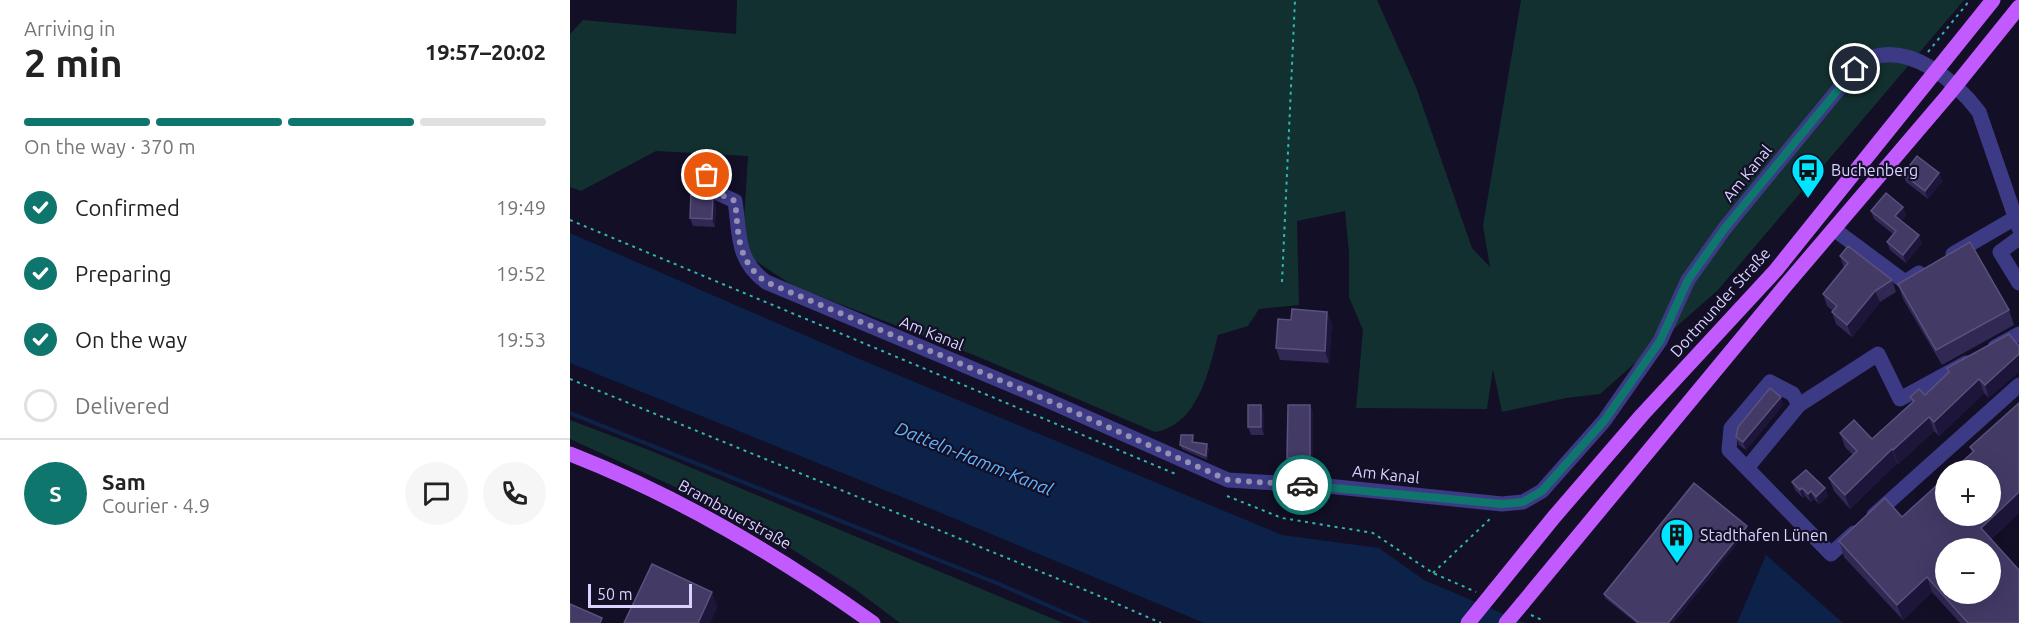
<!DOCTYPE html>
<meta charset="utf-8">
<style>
:root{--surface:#fff;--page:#f6f6f6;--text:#222;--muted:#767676;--line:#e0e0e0;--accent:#0f766e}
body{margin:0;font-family:Ubuntu,sans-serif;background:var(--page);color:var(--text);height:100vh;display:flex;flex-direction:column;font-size:22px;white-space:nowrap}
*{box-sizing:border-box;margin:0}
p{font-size:20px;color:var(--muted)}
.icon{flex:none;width:33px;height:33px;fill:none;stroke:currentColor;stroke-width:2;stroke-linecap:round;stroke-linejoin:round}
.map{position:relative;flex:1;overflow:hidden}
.side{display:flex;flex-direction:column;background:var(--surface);width:570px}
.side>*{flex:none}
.tools{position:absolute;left:1365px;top:460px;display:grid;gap:12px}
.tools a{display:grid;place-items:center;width:66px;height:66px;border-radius:50%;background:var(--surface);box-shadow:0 6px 24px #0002;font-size:30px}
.scale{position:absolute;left:18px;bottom:15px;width:104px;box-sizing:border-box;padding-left:6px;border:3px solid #d9d4ff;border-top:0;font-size:16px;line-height:21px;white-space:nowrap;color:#d9d4ff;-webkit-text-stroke:4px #130f26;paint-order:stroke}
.pin{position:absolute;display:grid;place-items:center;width:51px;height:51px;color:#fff;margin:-26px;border:3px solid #fff;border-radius:50%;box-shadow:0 2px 6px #0007}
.courier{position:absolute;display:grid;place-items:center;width:60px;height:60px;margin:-30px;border:4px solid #0f766e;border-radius:50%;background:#fff;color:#222;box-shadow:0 2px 8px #0007}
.summary em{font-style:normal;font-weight:600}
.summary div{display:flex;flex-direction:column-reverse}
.summary{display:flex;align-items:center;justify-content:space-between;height:102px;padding:0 24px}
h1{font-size:39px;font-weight:600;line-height:45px}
.bar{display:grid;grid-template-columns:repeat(4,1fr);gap:9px 6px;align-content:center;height:72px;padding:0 24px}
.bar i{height:8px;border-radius:4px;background:var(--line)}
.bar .selected{background:var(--accent)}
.bar p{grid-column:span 4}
.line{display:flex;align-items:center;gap:15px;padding:0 24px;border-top:2px solid var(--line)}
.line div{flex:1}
.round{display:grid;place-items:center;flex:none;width:63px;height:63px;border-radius:32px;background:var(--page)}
ol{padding:0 24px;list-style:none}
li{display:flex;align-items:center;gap:18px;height:66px}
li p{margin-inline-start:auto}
li .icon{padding:6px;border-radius:50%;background:var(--accent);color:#fff;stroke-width:4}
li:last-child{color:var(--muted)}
li i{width:33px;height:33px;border:3px solid var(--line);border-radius:50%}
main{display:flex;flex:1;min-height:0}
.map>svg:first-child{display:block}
.green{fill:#12302f}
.water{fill:#0c2248}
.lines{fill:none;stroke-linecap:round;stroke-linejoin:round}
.stream{stroke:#0c2248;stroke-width:4}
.path{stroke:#2fb8b0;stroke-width:2;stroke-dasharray:3 4.5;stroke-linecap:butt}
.minor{stroke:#3d3a85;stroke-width:15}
.major{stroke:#c25bff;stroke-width:15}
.major-bridge{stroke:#c25bff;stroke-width:15}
.wall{fill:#312854}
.shaded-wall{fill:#1d163a}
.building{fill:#433a66;stroke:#5a527e;stroke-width:1.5;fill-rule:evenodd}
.done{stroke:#948fb3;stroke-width:6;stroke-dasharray:0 10.8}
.route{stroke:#0f766e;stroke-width:8}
.labels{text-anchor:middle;stroke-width:4.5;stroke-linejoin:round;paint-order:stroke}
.poi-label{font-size:16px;fill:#d9d4ff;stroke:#130f26;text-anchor:start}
.street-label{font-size:16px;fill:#d9d4ff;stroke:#130f26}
.water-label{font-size:18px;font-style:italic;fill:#62b6ff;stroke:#130f26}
</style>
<main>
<section class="side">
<div class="summary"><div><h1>2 min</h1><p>Arriving in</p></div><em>19:57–20:02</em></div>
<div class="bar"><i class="selected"></i><i class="selected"></i><i class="selected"></i><i></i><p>On the way · 370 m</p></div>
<ol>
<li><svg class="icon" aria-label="check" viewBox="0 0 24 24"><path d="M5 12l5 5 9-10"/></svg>Confirmed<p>19:49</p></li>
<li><svg class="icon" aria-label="check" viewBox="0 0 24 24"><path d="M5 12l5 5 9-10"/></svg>Preparing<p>19:52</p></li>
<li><svg class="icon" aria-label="check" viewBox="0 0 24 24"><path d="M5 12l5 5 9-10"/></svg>On the way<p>19:53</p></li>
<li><i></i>Delivered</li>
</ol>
<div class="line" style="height:108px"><b class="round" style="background:var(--accent);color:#fff">S</b><div><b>Sam</b><p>Courier · 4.9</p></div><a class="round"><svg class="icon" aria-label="chat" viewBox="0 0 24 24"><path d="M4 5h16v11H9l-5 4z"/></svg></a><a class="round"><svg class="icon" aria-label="phone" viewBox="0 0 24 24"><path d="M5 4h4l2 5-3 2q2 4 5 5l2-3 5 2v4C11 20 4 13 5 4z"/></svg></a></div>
</section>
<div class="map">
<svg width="1449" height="623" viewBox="0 0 1449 623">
<rect width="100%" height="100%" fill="#130f26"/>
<g class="green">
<path d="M167,0H807L846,87L902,248L920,267L913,226L951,0H1394L1148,290L1030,394L996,398L932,412L923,369L917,409L786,408L793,330L779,297V252L775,211L727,221L729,305L689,309L678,326L648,335C639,371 628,425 585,432L404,355L225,287L172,252L178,156L86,151L11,191L0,187V34L13,20L166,34Z"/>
<path d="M0,420L79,450L493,623H330L286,590L173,518L0,439Z"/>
</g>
<g class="water">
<path d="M0,233L287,358L712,535L809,548L854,580L955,623H634L359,508L0,363Z"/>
<path d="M1196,555L1273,623H1167Z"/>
</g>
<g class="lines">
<path class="stream" d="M0,413L429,584L518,623"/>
<g class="path">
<path d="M1358,52L1400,0"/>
<path d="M0,220L608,475"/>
<path d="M712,282L725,0"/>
<path d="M0,379L520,592L591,623"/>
<path d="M657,496L712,518L803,533L863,573L906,592"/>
<path d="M863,573L922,517"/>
<path d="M961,615L972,620"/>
</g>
<g class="minor">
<path d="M137,175L136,188L165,201C170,235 166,260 196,282L470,397L658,480L757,486L932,504L953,502L972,491L1034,421L1090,341L1118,280L1155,228L1285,69C1290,66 1295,60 1300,58C1342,43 1386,82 1409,112L1449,228"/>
<path d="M1265,230L1335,282L1349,273"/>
<path d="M1449,238L1430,252L1449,283"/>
<path d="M1383,254L1445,218"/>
<path d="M1425,347L1449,334"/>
<path d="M1229,405L1308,354L1330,399L1396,363"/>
<path d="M1177,468L1229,405L1223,394L1200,382L1161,428L1159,450L1261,554L1284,533"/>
<path d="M1304,515L1449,385"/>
</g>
<g class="major">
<path d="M0,454C110,497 207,555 303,623"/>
<path d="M924,591L984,517L1072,415L1206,270L1423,0"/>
<path d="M952,604L1216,285L1378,95L1449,7"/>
</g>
<g class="major-bridge">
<path d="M898,623L924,591"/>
<path d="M936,623L952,604"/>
</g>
</g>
<g class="wall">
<path d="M157,162L158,166V177L147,176L145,172Z"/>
<path d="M1369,173L1372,181L1358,199L1336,182L1333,174Z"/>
<path d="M146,203L145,227L123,226L120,218Z"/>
<path d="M1333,207L1336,215L1331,221L1352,243L1336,263L1320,250L1317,242L1323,234L1304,219L1301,211Z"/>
<path d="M1270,256L1322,280L1326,292L1310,302L1282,337L1266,324L1262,312L1263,311L1257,306L1253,294L1274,268Z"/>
<path d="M1328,284L1439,310L1444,325L1372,365L1333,299Z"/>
<path d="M762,323L759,363L710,360L706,348Z"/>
<path d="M1439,334L1419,398L1414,393L1369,436L1364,431L1328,464L1327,463L1280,509L1264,491L1259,478L1283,455L1275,447L1270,433L1302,439L1342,402L1340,397L1355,395L1378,373L1377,368Z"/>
<path d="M1449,403V513L1421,539L1449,623H1390L1362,592L1333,620L1274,557L1269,541L1332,517L1402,453L1400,447Z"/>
<path d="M740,405L743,413V466L720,465L717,458Z"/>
<path d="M1213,405L1176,450L1169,445L1166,437Z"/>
<path d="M694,413V435H681L678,427Z"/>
<path d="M623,435L624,442L639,448L637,460L612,449L610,445Z"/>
<path d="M1222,482L1255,488L1258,496L1249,504L1244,499L1241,502L1235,496L1233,498L1225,490Z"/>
<path d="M1178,530L1103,623H1066L1035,598L1034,594Z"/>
</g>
<g class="shaded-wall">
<path d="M157,162L158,166V177L156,173Z"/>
<path d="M1369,173L1372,181L1358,199L1355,191Z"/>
<path d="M143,195L146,203L145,227L142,219Z"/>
<path d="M1333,207L1336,215L1328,224L1325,216Z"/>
<path d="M1349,235L1352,243L1336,263L1333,255Z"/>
<path d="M1305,291L1310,302L1282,337L1277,325Z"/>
<path d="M757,312L762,323L759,363L755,351Z"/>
<path d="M1449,354V372L1419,398L1415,385Z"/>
<path d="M1409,379L1414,393L1369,436L1364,422Z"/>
<path d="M1211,397L1213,405L1176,450L1173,442Z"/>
<path d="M691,405L694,413V435L691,427Z"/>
<path d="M740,405L743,413V466L740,458Z"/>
<path d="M1359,417L1364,431L1328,464L1323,450Z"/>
<path d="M637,444L639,448L637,460L636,456Z"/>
<path d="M1322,449L1327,463L1280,509L1275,495Z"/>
<path d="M1232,488L1235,496L1233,498L1230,490Z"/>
<path d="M1255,488L1258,496L1249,504L1246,497Z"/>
<path d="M1241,491L1244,499L1241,502L1238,494Z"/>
<path d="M1449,492V513L1416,543L1411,528Z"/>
<path d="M1177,526L1178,530L1103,623H1098Z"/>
<path d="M1357,577L1362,592L1333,620L1327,605Z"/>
<path d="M142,592L148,607L140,623H128Z"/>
</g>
<g class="building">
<path d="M1347,156L1369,173L1355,191L1333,174Z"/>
<path d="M145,162H157L156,173L145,172Z"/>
<path d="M121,192L137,193L143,195L142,219L120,218Z"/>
<path d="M1316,193L1333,207L1325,216L1349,235L1333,255L1317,242L1326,231L1301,211Z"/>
<path d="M1400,242L1439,310L1366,350L1328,284Z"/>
<path d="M1278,246L1322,280L1305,291L1277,325L1262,312L1267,306L1253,294L1278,263L1270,256Z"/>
<path d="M722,309L757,312L755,351L706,348L708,319L721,320Z"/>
<path d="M1439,334L1449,346V354L1415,385L1409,379L1364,422L1359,417L1323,450L1322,449L1275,495L1259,478L1287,451L1270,433L1284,420L1302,439L1344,401L1340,397L1349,389L1355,395L1379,372L1377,368Z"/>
<path d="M1200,388L1211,397L1173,442L1166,437L1168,427Z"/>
<path d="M1449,403V492L1411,528L1449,570V623H1398L1357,577L1327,605L1269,541L1315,498L1332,517L1376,477V516H1420V471H1382L1404,451L1400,447ZM1376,549H1420V594H1376Z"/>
<rect x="678" y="405" width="13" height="22"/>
<path d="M718,405H740V458H717Z"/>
<path d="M611,435H623L622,442L637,444L636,456L610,445Z"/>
<path d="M1236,470L1255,488L1246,497L1241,491L1238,494L1232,488L1230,490L1222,482Z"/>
<path d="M1124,483L1177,526L1098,623H1069L1034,594Z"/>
<path d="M82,564L142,592L128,623H54Z"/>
<path d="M0,604L32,618L30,623H0Z"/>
</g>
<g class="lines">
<path class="done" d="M137,175L136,188L165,201C169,235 166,260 196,282L470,397L658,480L732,485"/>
<path class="route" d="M732,485L932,504L953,502L972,491L1034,421L1090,341L1118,280L1155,228L1285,69"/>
</g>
<defs>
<symbol id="bus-pin" viewBox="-11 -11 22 30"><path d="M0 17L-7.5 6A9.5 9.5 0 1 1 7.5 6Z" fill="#00e5ff" stroke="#130f26"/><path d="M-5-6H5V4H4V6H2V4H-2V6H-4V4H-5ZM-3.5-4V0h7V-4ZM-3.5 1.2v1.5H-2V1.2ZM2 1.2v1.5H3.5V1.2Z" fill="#111"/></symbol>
<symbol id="building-pin" viewBox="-11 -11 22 30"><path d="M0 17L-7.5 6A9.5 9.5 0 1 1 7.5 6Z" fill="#00e5ff" stroke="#130f26"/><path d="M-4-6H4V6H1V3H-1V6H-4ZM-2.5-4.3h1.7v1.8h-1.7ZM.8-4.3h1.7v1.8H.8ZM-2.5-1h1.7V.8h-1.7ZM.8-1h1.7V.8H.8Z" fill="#111"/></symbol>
</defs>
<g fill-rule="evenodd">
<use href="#bus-pin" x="1219" y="151" width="38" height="52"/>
<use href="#building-pin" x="1088" y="516" width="38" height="52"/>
</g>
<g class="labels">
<g class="poi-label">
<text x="1261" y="176">Buchenberg</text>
<text x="1130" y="541">Stadthafen Lünen</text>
</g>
<g class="street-label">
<text transform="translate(1177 173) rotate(-51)" y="6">Am Kanal</text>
<text transform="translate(1150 302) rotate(-48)" y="6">Dortmunder Straße</text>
<text transform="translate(362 333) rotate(22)" y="6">Am Kanal</text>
<text transform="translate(816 474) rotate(6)" y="6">Am Kanal</text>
<text transform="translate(165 514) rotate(29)" y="6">Brambauerstraße</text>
</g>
<g class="water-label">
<text transform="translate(404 459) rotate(22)" y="6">Datteln-Hamm-Kanal</text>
</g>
</g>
</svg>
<div class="tools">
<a>+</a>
<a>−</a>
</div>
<div class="scale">50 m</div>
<div class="pin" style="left:137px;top:175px;background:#ea580c"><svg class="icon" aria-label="bag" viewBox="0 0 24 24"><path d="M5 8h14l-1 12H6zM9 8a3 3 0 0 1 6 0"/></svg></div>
<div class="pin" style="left:1285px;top:69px;background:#1f2937"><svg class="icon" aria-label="home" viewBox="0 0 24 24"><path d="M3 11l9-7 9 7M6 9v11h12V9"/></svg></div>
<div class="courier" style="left:732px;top:485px"><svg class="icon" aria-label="car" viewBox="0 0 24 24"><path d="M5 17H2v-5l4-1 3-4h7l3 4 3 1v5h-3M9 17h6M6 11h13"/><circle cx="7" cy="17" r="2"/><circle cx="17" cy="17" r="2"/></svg></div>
</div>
</main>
